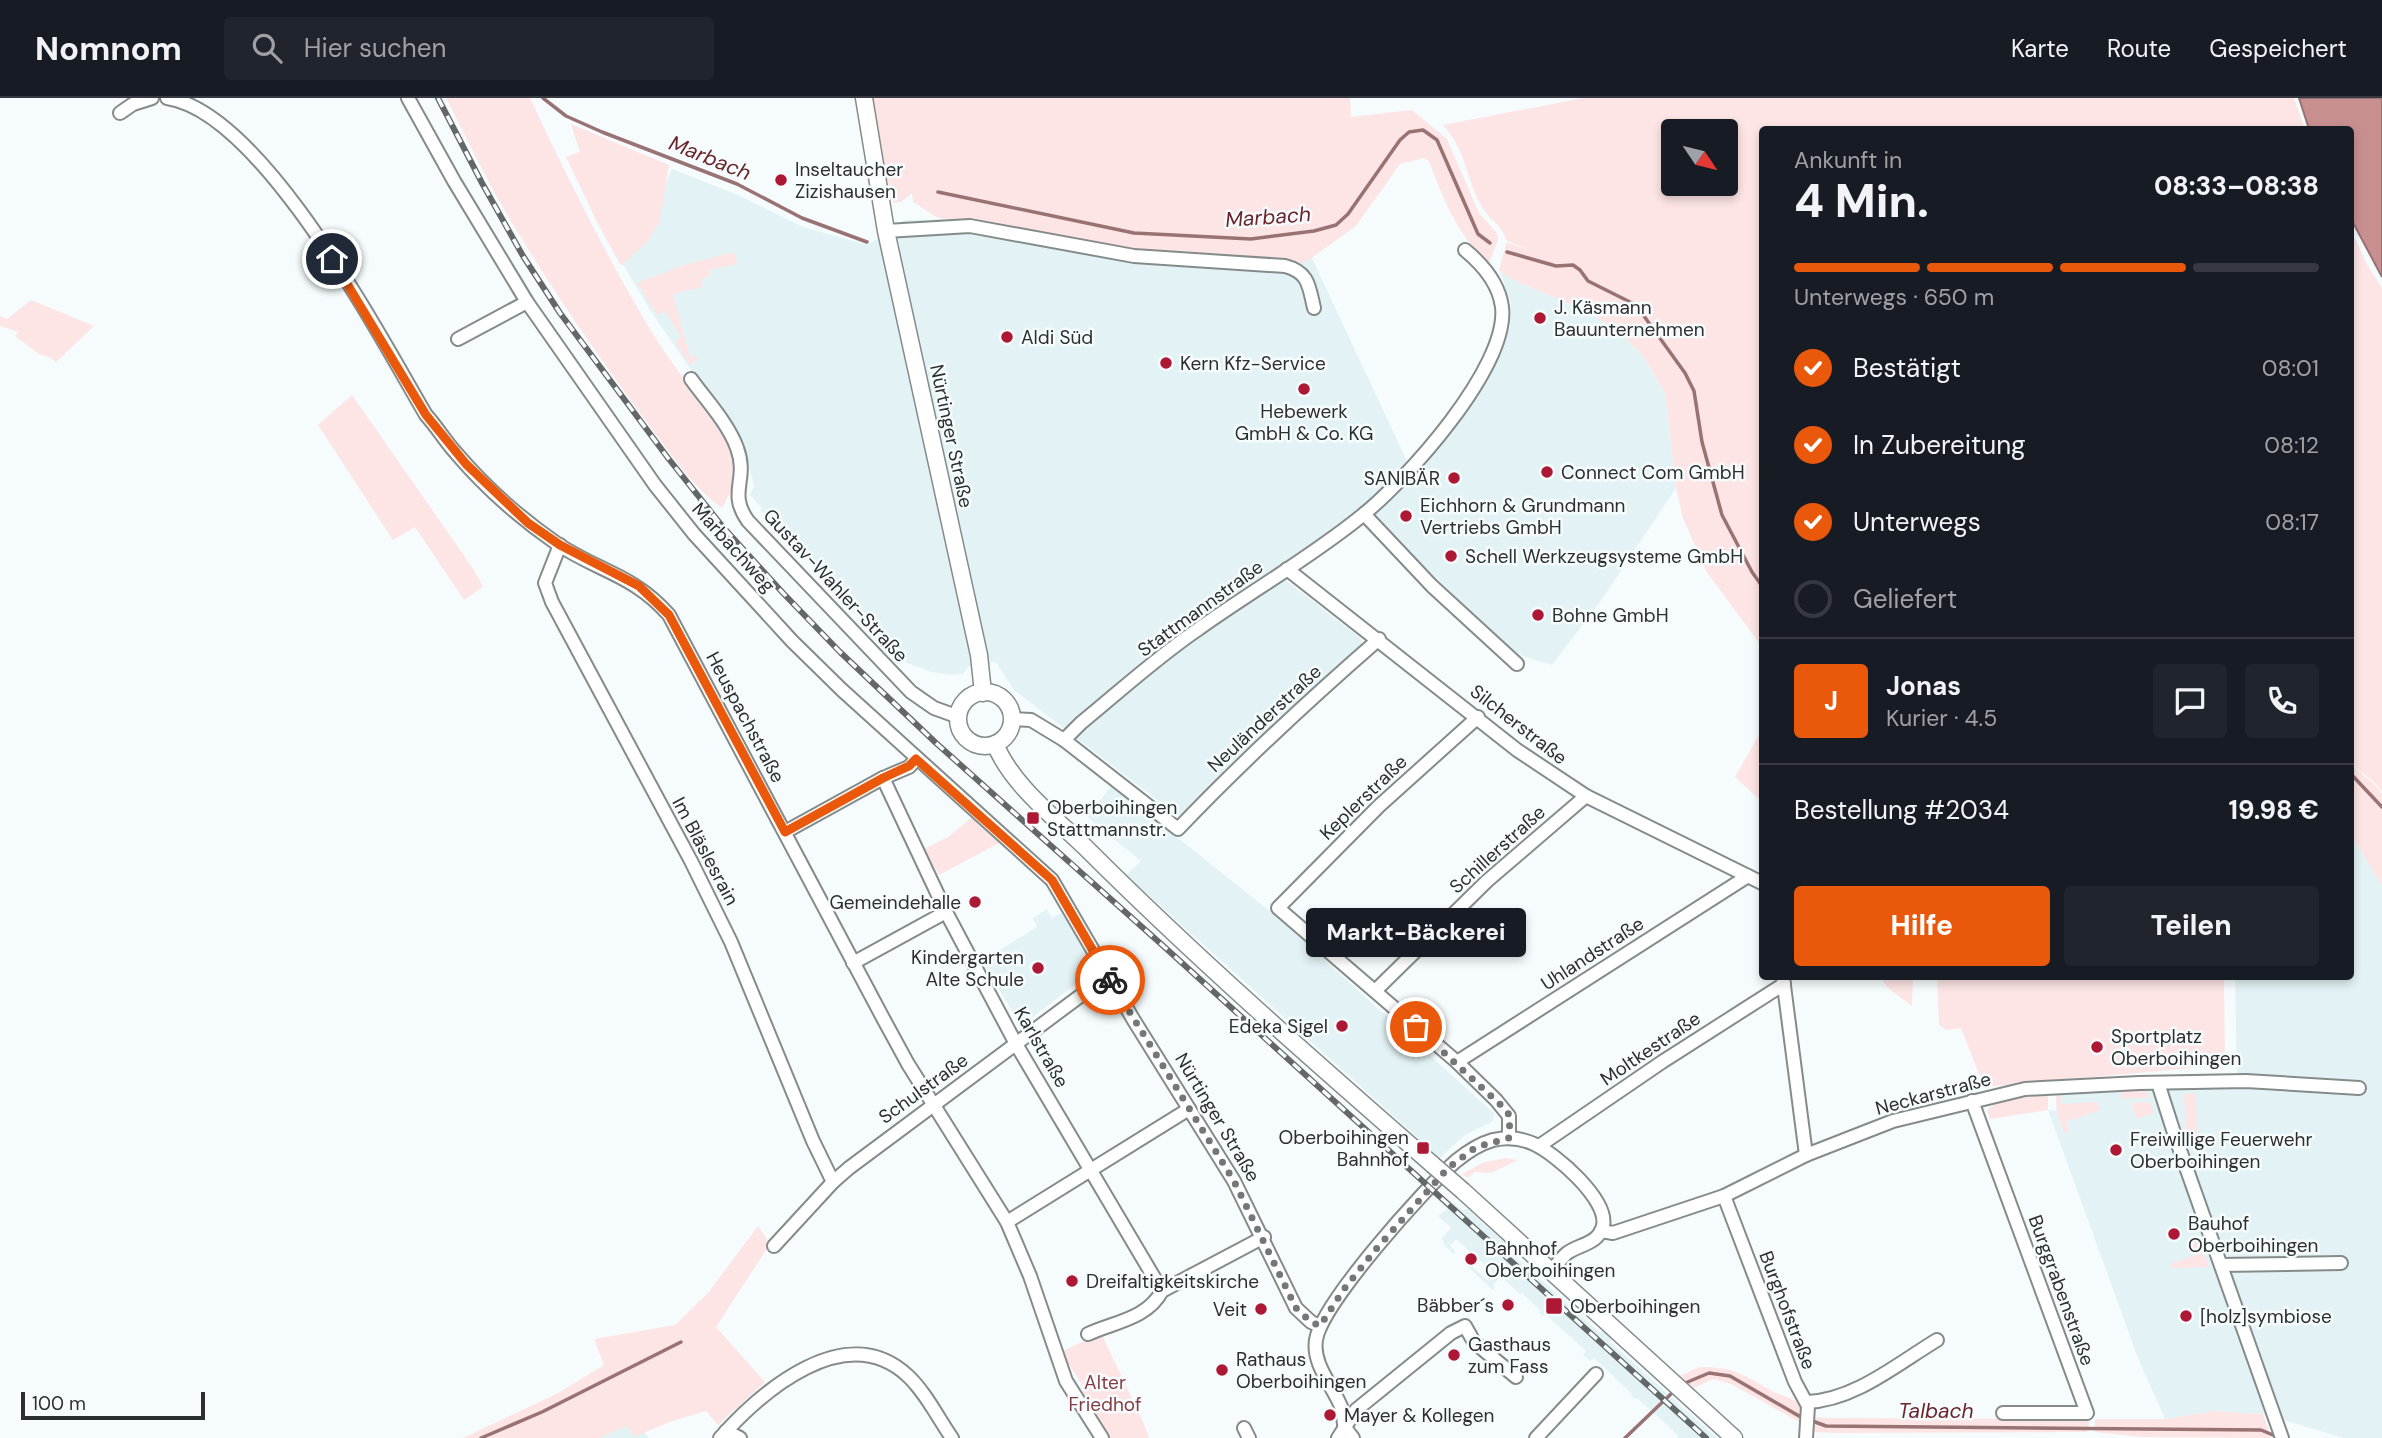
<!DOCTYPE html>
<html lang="de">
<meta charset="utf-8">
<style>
:root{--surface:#171b24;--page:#20242c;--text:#f1f3f6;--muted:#9ea1a6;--line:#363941;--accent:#ea580c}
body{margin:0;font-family:"DM Sans",sans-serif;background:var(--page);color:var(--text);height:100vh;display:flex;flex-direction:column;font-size:26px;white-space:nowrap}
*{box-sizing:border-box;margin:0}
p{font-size:23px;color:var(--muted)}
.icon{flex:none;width:38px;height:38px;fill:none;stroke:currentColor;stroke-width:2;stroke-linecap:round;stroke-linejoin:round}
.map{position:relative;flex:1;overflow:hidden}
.sheet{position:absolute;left:1759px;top:28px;width:595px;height:854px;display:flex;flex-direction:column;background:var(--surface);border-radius:7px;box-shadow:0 4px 10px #0003}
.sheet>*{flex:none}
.needle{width:46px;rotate:125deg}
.controls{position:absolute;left:1661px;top:21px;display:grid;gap:14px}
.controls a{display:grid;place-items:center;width:77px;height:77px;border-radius:7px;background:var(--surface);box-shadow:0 4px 10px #0003;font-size:35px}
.scale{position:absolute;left:21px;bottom:18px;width:184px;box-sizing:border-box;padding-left:7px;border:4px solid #2c2f2f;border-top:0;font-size:19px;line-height:24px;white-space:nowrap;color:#2c2f2f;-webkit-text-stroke:5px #f6fcfd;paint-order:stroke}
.pin{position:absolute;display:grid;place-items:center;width:60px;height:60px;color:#fff;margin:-30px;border:4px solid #fff;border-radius:50%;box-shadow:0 2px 7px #0007}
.courier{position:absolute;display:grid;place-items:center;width:70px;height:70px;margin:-35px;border:5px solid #ea580c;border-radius:50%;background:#fff;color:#222;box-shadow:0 2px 9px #0007}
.bubble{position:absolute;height:49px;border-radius:7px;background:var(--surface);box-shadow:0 4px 10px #0003;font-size:23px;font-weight:800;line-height:49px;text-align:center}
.head em{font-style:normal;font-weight:800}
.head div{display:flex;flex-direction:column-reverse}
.head{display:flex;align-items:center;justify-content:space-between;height:119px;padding:0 35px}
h1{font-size:46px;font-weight:800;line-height:52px}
.bar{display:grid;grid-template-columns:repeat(4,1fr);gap:10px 7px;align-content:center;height:84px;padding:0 35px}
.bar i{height:9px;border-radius:5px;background:var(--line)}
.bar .active{background:var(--accent)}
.bar p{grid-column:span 4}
.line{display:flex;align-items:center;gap:18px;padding:0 35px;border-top:2px solid var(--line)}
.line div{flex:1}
.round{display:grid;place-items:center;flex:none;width:74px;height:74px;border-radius:7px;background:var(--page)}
ol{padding:0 35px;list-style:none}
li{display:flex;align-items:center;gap:21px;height:77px}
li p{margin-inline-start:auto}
li .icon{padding:7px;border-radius:50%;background:var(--accent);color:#fff;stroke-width:4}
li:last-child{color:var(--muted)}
li i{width:38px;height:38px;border:4px solid var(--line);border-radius:50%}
.cta{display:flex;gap:14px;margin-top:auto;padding:14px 35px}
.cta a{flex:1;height:80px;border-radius:7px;background:var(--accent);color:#fff;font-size:28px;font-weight:800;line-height:80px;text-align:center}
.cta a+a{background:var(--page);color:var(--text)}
header{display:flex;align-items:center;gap:42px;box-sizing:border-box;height:98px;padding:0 35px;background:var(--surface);border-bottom:2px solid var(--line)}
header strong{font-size:33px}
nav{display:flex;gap:38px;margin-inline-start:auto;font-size:24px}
.search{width:490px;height:63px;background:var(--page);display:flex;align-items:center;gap:18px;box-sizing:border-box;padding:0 24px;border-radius:7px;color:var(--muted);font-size:26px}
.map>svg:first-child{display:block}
.built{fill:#e3f3f5}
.green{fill:#fce5e4;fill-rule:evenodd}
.water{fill:#c88f90;stroke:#997273;stroke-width:2}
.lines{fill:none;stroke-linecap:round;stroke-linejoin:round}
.stream{stroke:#997273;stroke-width:3.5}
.minor-casing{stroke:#858b8b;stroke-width:16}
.major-casing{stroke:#858b8b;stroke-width:19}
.minor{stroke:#fff;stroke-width:12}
.major{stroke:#fff;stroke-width:16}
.rail-casing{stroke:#646768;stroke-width:6}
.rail{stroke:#f6fcfd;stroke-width:3.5;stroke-dasharray:10;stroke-linecap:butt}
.major-bridge-casing{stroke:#858b8b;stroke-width:19;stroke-linecap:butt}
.major-bridge{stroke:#fff;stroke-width:16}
.done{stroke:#737777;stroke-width:7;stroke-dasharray:0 12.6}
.route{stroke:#ea580c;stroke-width:9}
.poi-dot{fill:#ad1834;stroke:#f6fcfd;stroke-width:2.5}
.labels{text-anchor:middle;stroke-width:5;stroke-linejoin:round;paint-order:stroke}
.poi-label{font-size:19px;fill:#2c2f2f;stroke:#f6fcfd;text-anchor:start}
.street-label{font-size:19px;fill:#2c2f2f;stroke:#f6fcfd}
.park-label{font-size:19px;fill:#853d41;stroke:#f6fcfd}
.water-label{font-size:21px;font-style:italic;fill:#6a242a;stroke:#f6fcfd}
</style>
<header>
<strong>Nomnom</strong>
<div class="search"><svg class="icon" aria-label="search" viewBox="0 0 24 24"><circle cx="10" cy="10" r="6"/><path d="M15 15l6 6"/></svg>Hier suchen</div>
<nav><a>Karte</a><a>Route</a><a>Gespeichert</a></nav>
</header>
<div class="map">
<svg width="2382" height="1340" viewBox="0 0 2382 1340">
<rect width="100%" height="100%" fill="#f6fcfd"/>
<g class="built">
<path d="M672,71L738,97L803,129L868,147L904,122L970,121L1311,158L1407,363L1354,417L1275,474L1362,541L1360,552L1285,616L1179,719L1014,592L996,564L969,568L963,576L952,577L931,574L905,564L903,554L888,551L887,547L760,412L762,410L750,397L754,388L747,358L738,341L650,212L615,153L660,100Z"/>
<path d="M1499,171L1509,180L1588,214L1619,234L1643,258L1665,295L1676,390L1603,500L1552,567L1522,558L1504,546L1373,418L1432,355L1477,298L1501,254L1510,229L1511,205Z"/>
<path d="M1112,687L1312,847L1310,849L1495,1016L1492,1024L1465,1037L1440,1060L1126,777L1141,763L1087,719Z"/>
<path d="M2350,735L2382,788V1340H2344L2262,1316L2215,1313L2165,1321L2138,1260L2048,1012L2057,1013L2056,998L2058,995L2237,989L2235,879L2350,878Z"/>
<path d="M1047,811L1052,820L1062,815L1090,862L1089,876L1021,928L982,863L1037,829L1033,820Z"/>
<path d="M1454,1105L1463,1113L1467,1110L1506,1145L1507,1151L1600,1235L1603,1232L1612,1240L1610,1244L1717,1340H1677L1678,1337L1637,1300L1634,1301L1631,1298L1632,1296L1594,1260L1590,1263L1583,1257L1586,1253L1545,1216L1543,1218L1539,1215L1541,1213L1522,1195L1520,1196L1501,1179L1493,1187L1495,1190L1493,1192L1468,1169L1470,1167L1487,1182L1493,1174L1456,1141L1450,1148L1456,1154L1454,1156L1443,1146L1444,1144L1441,1141L1451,1130L1438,1118Z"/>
<path d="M633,1322L649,1340H591Z"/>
</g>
<g class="green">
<path d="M446,0H530C568,81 607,160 653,236C669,262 688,286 706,310C716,324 727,339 733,356C741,379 733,390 722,410C690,387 666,349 642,318C596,255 551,190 511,123C487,83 467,41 446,0Z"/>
<path d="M872,0H1350L1351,19L1412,12L1447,41L1479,115L1497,135L1498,142L1489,166C1457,136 1444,103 1429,63L1424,60L1400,66L1356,128L1307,163L1294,166L1133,155L983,125L938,120L913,104L912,95L901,104L893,105L878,42Z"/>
<path d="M1584,0H2294L2305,31L1762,32V549L1706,473L1683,420L1676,390L1665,295L1643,258L1619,234L1588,214L1509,180L1499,171L1507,144L1528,152L1506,142C1503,127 1491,124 1484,112C1466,84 1467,53 1443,27ZM1726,33V86H1673V33Z"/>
<path d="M571,26L669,67L660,123L647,144L621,168L597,124L566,59L580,54Z"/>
<path d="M2350,130L2367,166L2382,190V694L2375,685L2350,665Z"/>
<path d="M734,154L737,166L709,172L710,178L701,181L703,189L673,196L690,259L696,258L698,261L690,267L675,244L681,239L665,213L657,217L637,185L684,167Z"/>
<path d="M31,202L94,228L56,264L51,260L39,256L15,238L19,234L0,228V218L7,221Z"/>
<path d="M352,297L474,472L483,489L464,502L415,429L393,442L318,327Z"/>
<path d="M1762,632V704L1735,679Z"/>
<path d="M2350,666L2374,686L2382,696V788L2350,735Z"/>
<path d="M972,719L1001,744L939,777L924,751L948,739Z"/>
<path d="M1880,879H1913L1912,908L1888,890Z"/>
<path d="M1937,879H2224L2225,967L1984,989L1961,930L1946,932L1939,927Z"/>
<path d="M2143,992L2152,999L2122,1001V993Z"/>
<path d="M2196,995L2197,1050H2187L2184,996Z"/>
<path d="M2060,997L2061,1006L2097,1004L2100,1012L2066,1024L2069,1034L2065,1036L2057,1016L2056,998Z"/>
<path d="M2048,998V1012L1990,1021L1987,1013L1989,1010C2005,999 2029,999 2048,998Z"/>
<path d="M2150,1004L2154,1015L2137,1021L2131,1005Z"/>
<path d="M1505,1060L1518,1062L1491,1075L1474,1074L1468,1080L1462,1076L1482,1065Z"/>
<path d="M758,1128L770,1146L716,1229L765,1284L718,1327L706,1313L672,1323L634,1339L627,1328L599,1340H463L558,1295L604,1267L594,1241L675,1227L708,1195Z"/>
<path d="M2198,1141L2209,1169L2171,1170L2170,1166L2196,1157L2191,1143Z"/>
<path d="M1101,1235L1144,1326L1149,1340H1110L1079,1296L1084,1290L1069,1266L1063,1253Z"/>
<path d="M1699,1269C1736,1269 1741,1276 1772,1293C1779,1297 1791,1299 1797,1304C1803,1310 1802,1317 1801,1325L1731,1286L1713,1281L1694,1290L1680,1278Z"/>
<path d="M2215,1313L2263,1316L2271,1340L2142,1339L2095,1334V1321H2165Z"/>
<path d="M1814,1319L1827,1320L2090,1321L2087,1334L1835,1335L1814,1334Z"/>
</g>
<path class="water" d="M2299,0H2382V179L2350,119V32L2309,31Z"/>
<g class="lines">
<g class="stream">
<path d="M543,0L566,18L602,34L737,86L802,120L867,144"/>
<path d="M938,94L1134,135L1251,141L1314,133L1336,127L1348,116L1400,42L1409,34L1423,32L1437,42L1478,136L1490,145"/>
<path d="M1507,154L1556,168L1573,167L1580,172L1588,183L1636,207L1685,275L1694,293L1702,344L1722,417L1752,474L1762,488"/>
<path d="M2350,675L2382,709"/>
<path d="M1683,1286L1709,1275L1730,1278L1799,1318L1826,1328L2261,1332L2278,1339"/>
<path d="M481,1340L542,1314L681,1244"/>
<path d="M1625,1340L1674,1293"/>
</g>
<defs>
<g id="minor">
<path d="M167,0C262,14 379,237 426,317C437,329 445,343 456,355C485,389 520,420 556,445C597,473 633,476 669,517L884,922L908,966L1007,1124L1030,1178L1066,1283L1102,1340"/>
<path d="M408,0L454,83L527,204L655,387L694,436L792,543L842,592L1052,782L1133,921L1234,1083L1296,1210L1311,1224L1320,1228"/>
<path d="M120,15L133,6L152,0"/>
<path d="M886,133L970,128L1134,158L1285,168C1309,174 1309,189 1314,210"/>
<path d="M458,241L527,204"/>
<path d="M691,281C706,302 728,325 737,350C749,382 727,394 748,423L911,594L934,610L959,619"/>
<path d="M1364,416L1432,488L1517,566"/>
<path d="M560,447L545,485L552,504L691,763L731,844L813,1043L833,1084"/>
<path d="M1287,471L1517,652L1586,698L1762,785"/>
<path d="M1478,619L1379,708L1278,810L1457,964L1496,1002L1509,1018V1040"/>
<path d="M1012,621L1031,622L1064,642L1178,731C1242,664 1309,602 1379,541"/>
<path d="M1064,642L1081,625C1119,594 1156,560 1197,532C1250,494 1308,461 1359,420C1405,384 1509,269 1502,209C1499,185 1482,166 1465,152"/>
<path d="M883,680L946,814L1016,946L1162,1193"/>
<path d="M785,734L883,680L909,669L916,661"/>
<path d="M853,865L946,814"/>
<path d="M1783,880L1806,1057"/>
<path d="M1375,893L1487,783L1586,698"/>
<path d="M1457,964L1748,778"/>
<path d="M2158,985L2175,1038L2282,1340"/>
<path d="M1972,1003L2087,1315H2003"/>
<path d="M1539,1048L1662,964L1784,886"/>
<path d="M1724,1098L1795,1284L1808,1308L1806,1340"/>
<path d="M1007,1124L1189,1011"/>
<path d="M1601,1133L1613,1135L1724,1098L1806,1057L1893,1023L2025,991L2139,985L2246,983L2359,990"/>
<path d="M774,1148L833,1084L849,1070L1107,878"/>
<path d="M2221,1167L2341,1165"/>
<path d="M1088,1236C1114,1224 1147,1221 1162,1193L1264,1139"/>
<path d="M1807,1304C1855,1302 1897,1266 1937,1242"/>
<path d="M1244,1330L1249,1340"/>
<path d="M726,1333L740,1340"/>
<path d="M720,1340C762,1293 846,1220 908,1278C926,1295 938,1320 952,1340"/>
<path d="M1338,1340L1356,1312L1451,1235L1465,1228L1474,1244L1516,1279"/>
<path d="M1353,1340C1350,1336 1345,1331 1344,1326C1343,1321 1344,1316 1342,1311C1334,1289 1312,1267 1316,1242C1321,1206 1425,1090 1456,1063C1467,1054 1479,1046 1493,1042C1507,1039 1521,1040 1534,1046C1556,1056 1609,1102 1603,1128C1598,1147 1578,1146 1566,1156C1561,1161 1556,1167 1552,1172"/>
<path d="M1536,1340L1596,1276"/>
</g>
<g id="major">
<path d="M864,0L886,133L979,557L983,595"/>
<circle cx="985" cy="621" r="27"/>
<path d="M995,646C1012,687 1054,719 1085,749C1196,860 1315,964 1433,1067"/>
<path d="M1463,1093L1734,1340"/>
</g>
</defs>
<use href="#minor" class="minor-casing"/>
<use href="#major" class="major-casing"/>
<use href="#minor" class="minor"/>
<use href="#major" class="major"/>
<defs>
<path id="rail" d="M438,0L482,85L523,158L560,215L668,360L723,429L783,495L840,554L936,645L1160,845L1706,1340"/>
</defs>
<use href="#rail" class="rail-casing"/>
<use href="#rail" class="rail"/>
<defs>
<path id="major-bridge" d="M1433,1067L1463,1093"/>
</defs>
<use href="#major-bridge" class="major-bridge-casing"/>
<use href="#major-bridge" class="major-bridge"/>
</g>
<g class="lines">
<path class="done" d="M1110,882L1234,1083L1296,1210L1311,1224L1320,1228L1344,1191L1377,1150L1448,1070L1476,1049L1509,1040L1510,1018L1503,1009L1416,929"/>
<path class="route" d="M332,161L426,317L466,366L528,425L560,447L639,488L669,517L785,734L883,680L909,668L916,661L1052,782L1110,882"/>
</g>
<g class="poi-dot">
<circle cx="781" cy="82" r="7"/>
<circle cx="1540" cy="220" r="7"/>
<circle cx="1007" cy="239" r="7"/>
<circle cx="1166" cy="265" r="7"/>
<circle cx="1304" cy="291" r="7"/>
<circle cx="1547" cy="374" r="7"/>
<circle cx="1454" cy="380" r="7"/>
<circle cx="1406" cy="418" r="7"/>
<circle cx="1451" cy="458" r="7"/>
<circle cx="1538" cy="517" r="7"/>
<rect x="1026" y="713" width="14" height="14" rx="3.5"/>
<circle cx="975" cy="804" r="7"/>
<circle cx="1038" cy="870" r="7"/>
<circle cx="1342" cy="928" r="7"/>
<circle cx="2097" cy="949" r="7"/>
<rect x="1416" y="1043" width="14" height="14" rx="3.5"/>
<circle cx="2116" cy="1052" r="7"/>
<circle cx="2174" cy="1136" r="7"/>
<circle cx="1471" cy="1161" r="7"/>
<circle cx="1072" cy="1183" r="7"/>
<circle cx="1508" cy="1207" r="7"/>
<rect x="1545" y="1199" width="18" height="18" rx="3.5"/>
<circle cx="1261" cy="1211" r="7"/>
<circle cx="2186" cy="1218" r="7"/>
<circle cx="1454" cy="1257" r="7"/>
<circle cx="1222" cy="1272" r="7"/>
<circle cx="1330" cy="1317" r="7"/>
</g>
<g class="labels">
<g class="poi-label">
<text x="795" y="78">Inseltaucher<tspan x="795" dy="22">Zizishausen</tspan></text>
<text x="1554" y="216">J. Käsmann<tspan x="1554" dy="22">Bauunternehmen</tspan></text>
<text x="1021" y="246">Aldi Süd</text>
<text x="1180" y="272">Kern Kfz-Service</text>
<text x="1304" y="320" text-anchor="middle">Hebewerk<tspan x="1304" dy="22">GmbH &amp; Co. KG</tspan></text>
<text x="1561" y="381">Connect Com GmbH</text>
<text x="1440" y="387" text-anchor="end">SANIBÄR</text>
<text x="1420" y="414">Eichhorn &amp; Grundmann<tspan x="1420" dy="22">Vertriebs GmbH</tspan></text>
<text x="1465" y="465">Schell Werkzeugsysteme GmbH</text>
<text x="1552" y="524">Bohne GmbH</text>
<text x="1047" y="716">Oberboihingen<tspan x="1047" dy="22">Stattmannstr.</tspan></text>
<text x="961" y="811" text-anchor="end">Gemeindehalle</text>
<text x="1024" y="866" text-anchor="end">Kindergarten<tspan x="1024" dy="22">Alte Schule</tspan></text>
<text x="1328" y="935" text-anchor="end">Edeka Sigel</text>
<text x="2111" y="945">Sportplatz<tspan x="2111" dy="22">Oberboihingen</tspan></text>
<text x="1409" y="1046" text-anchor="end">Oberboihingen<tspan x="1409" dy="22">Bahnhof</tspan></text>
<text x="2130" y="1048">Freiwillige Feuerwehr<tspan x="2130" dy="22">Oberboihingen</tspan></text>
<text x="2188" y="1132">Bauhof<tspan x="2188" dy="22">Oberboihingen</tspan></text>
<text x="1485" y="1157">Bahnhof<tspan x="1485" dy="22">Oberboihingen</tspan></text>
<text x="1086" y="1190">Dreifaltigkeitskirche</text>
<text x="1494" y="1214" text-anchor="end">Bäbber´s</text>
<text x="1570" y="1215">Oberboihingen</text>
<text x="1247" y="1218" text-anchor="end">Veit</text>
<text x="2200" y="1225">[holz]symbiose</text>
<text x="1468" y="1253">Gasthaus<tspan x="1468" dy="22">zum Fass</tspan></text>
<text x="1236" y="1268">Rathaus<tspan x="1236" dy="22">Oberboihingen</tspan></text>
<text x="1344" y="1324">Mayer &amp; Kollegen</text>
</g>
<g class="street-label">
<text transform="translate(952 338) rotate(78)" y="7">Nürtinger Straße</text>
<text transform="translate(734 449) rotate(48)" y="7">Marbachweg</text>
<text transform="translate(836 487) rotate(47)" y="7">Gustav-Wahler-Straße</text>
<text transform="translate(1200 510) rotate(-36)" y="7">Stattmannstraße</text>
<text transform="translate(746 619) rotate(62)" y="7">Heuspachstraße</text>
<text transform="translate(1264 620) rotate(-43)" y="7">Neuländerstraße</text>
<text transform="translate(1519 626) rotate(38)" y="7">Silcherstraße</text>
<text transform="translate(1363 699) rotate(-44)" y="7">Keplerstraße</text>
<text transform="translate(1497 751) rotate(-42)" y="7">Schillerstraße</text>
<text transform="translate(706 753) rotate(62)" y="7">Im Bläslesrain</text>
<text transform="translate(1592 855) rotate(-33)" y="7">Uhlandstraße</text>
<text transform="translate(1042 949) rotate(60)" y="7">Karlstraße</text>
<text transform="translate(1650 950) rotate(-34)" y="7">Moltkestraße</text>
<text transform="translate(923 990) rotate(-36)" y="7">Schulstraße</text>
<text transform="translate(1933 995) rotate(-15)" y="7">Neckarstraße</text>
<text transform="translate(1218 1019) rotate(59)" y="7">Nürtinger Straße</text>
<text transform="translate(2062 1192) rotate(70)" y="7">Burggrabenstraße</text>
<text transform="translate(1788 1212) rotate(69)" y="7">Burghofstraße</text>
</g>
<g class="park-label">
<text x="1105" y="1291">Alter<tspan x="1105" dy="22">Friedhof</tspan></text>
</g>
<g class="water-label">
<text transform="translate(710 60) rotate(22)" y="7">Marbach</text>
<text transform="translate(1268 119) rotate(-4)" y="7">Marbach</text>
<text x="1936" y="1320">Talbach</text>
</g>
</g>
</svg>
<div class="controls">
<a><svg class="needle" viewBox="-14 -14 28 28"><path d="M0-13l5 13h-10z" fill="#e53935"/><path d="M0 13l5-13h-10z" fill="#9ea1a6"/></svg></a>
</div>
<div class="scale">100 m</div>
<div class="pin" style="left:1416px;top:929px;background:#ea580c"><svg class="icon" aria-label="bag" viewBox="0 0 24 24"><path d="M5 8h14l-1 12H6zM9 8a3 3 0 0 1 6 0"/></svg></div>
<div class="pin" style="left:332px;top:161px;background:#1f2937"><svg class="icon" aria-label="home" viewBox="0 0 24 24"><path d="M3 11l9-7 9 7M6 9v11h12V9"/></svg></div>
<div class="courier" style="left:1110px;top:882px"><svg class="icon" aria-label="bike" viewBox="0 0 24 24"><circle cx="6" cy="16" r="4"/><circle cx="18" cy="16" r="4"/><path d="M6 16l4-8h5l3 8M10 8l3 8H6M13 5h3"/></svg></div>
<div class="bubble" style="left:1306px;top:810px;width:220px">Markt-Bäckerei</div>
<section class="sheet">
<div class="head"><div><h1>4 Min.</h1><p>Ankunft in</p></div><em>08:33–08:38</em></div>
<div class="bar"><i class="active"></i><i class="active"></i><i class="active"></i><i></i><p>Unterwegs · 650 m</p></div>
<ol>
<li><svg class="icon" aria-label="check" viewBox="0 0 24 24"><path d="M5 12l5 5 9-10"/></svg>Bestätigt<p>08:01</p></li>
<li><svg class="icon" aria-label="check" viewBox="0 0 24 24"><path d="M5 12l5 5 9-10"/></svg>In Zubereitung<p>08:12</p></li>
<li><svg class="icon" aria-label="check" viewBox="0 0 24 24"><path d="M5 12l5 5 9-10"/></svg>Unterwegs<p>08:17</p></li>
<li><i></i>Geliefert</li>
</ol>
<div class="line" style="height:126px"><b class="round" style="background:var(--accent);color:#fff">J</b><div><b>Jonas</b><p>Kurier · 4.5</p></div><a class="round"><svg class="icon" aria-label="chat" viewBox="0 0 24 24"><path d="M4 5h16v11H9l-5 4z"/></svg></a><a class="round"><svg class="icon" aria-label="phone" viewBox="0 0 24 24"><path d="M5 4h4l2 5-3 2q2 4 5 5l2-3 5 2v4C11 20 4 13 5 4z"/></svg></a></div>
<div class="line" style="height:91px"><div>Bestellung #2034</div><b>19.98 €</b></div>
<div class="cta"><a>Hilfe</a><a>Teilen</a></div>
</section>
</div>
